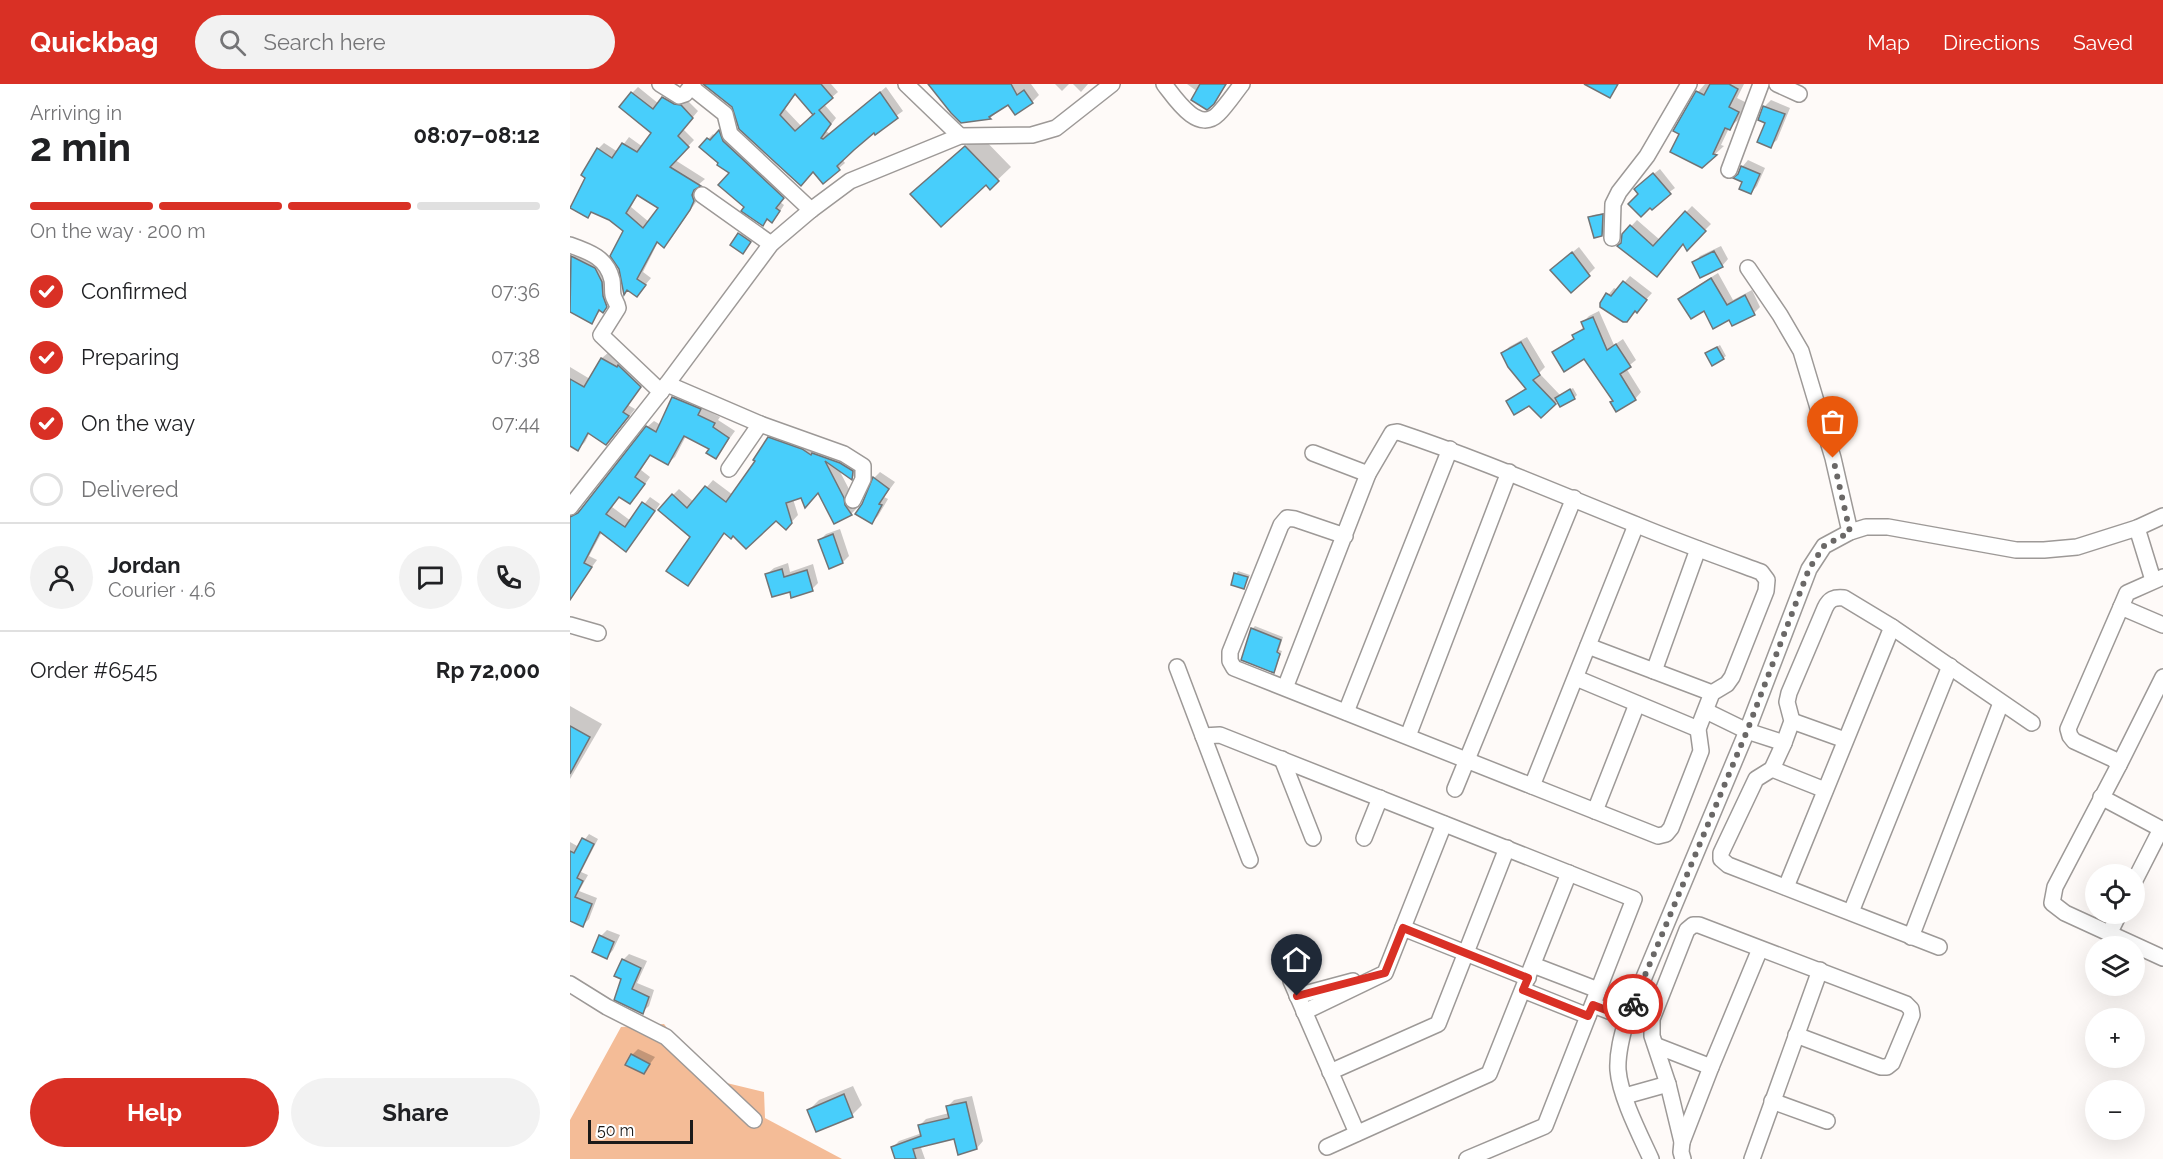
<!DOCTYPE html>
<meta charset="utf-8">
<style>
:root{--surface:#fff;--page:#f2f2f2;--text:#202124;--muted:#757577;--line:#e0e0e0;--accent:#d93025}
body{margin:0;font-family:Raleway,sans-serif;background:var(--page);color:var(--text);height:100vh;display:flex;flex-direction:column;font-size:22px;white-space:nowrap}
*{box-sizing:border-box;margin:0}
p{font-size:20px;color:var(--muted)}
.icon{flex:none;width:33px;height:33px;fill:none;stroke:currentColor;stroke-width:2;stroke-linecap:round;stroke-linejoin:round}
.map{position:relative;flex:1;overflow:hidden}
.sheet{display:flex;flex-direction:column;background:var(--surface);width:570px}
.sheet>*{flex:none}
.controls{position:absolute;left:1515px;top:780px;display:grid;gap:12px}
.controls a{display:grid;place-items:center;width:60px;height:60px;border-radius:50%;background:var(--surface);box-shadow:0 6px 24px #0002;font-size:30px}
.scale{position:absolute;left:18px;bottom:15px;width:105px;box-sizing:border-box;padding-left:6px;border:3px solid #1b1a19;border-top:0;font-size:16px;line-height:21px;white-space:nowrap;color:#1b1a19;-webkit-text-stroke:4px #fff;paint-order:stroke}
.pin{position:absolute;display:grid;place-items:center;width:51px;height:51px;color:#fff;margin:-62px -26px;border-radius:50% 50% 50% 0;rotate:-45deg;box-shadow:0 0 6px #0007}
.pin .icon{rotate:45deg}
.courier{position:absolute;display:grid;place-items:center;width:60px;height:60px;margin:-30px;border:4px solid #d93025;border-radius:50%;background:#fff;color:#222;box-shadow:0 2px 8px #0007}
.headline em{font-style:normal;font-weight:700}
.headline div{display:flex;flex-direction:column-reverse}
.headline{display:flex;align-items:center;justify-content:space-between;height:102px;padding:0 30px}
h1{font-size:39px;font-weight:700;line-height:45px}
.bar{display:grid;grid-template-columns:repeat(4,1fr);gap:9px 6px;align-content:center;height:72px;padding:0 30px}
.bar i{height:8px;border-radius:4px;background:var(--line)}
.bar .on{background:var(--accent)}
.bar p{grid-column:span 4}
.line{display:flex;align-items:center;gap:15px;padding:0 30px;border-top:2px solid var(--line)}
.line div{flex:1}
.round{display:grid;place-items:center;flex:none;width:63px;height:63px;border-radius:32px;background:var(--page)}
ol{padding:0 30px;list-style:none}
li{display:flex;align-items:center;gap:18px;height:66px}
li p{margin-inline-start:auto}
li .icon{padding:6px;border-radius:50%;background:var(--accent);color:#fff;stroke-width:4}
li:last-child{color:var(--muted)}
li i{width:33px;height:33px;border:3px solid var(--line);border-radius:50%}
.primary-button{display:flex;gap:12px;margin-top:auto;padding:12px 30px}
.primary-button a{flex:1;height:69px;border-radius:36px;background:var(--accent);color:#fff;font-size:24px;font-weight:700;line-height:69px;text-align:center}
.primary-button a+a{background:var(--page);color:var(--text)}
header{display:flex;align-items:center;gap:36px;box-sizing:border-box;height:84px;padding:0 30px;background:var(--accent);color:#fff}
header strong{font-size:28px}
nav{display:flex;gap:33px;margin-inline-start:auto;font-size:21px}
.search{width:420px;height:54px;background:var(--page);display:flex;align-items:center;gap:15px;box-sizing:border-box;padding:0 21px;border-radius:33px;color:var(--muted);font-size:22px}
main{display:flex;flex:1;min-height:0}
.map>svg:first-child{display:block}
.green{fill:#f4bc97}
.shadow{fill:#0003;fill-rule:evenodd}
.building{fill:#48cefb;stroke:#717476;stroke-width:1.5;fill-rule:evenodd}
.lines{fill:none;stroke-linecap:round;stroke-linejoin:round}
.minor-casing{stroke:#9d9997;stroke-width:18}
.minor{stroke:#fff;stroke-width:15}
.done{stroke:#6a6867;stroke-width:6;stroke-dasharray:0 10.8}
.route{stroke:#d93025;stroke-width:8}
</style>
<header>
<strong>Quickbag</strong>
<div class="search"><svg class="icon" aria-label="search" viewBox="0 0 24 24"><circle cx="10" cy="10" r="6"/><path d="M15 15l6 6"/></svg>Search here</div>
<nav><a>Map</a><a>Directions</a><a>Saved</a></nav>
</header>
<main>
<section class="sheet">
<div class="headline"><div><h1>2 min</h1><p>Arriving in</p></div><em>08:07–08:12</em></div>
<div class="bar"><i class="on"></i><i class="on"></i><i class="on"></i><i></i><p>On the way · 200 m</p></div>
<ol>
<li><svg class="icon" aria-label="check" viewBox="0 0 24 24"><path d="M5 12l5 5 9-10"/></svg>Confirmed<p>07:36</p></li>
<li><svg class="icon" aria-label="check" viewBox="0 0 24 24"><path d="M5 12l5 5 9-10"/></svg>Preparing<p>07:38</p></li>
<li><svg class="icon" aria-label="check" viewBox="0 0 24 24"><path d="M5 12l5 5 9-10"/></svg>On the way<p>07:44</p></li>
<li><i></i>Delivered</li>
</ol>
<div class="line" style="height:108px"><a class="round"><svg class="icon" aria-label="person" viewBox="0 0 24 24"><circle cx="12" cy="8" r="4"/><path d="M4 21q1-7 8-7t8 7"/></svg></a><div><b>Jordan</b><p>Courier · 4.6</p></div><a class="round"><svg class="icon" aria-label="chat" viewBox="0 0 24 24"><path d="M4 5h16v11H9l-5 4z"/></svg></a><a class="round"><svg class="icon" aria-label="phone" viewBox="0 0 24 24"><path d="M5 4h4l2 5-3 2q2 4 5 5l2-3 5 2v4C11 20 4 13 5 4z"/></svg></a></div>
<div class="line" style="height:78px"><div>Order #6545</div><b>Rp 72,000</b></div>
<div class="primary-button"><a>Help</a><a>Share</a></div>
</section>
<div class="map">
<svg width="1593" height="1075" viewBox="0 0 1593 1075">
<rect width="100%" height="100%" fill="#fefaf8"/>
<path class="green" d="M94,940L136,994L194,1008L195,1034L272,1075H0V1036L51,943Z"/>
<g class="shadow">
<path d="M138,0H261L268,8L254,20L266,34L256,47L260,50L316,3L333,27L305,47L272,75L275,79L253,98L243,86ZM226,9L245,31L232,43L215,25Z"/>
<path d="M360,0H461L469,11L462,18L439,19L420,34L391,38Z"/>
<path d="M485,0H499L492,7Z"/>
<path d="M503,0H518L511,8Z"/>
<path d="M617,0H657L643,19Z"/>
<path d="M1135,0H1174L1167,14L1177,19L1168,36L1159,44L1151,61L1154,62L1132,82L1111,50L1105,47L1128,8Z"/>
<path d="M68,3L89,20L100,8L117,16L128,27L113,45L124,56L105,76L135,95L128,101L130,110L126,118L100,156L94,162L88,158L73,188L81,194L67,211L55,147L40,135L23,127L18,132L17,93L28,65L34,59L48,68L59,53L73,63L83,49L62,9ZM68,110L90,124L79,138L61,123Z"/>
<path d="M1201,16L1220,24L1207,56L1200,62L1197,38L1190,35L1195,22Z"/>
<path d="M154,42L218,108L210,118L214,121L207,132L199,135L193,140L176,123L161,88L138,55L143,50L145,52Z"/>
<path d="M409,50L441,83L420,103L416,99L356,97Z"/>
<path d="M1178,76L1195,84L1187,102L1181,109L1174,98L1172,83Z"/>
<path d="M1090,85L1105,104L1080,122L1070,110L1071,100Z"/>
<path d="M1122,122L1141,140L1117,164L1114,159L1093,185L1052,159L1053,151L1067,136L1090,156Z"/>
<path d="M1035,129L1034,148L1032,151L1020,133L1023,131Z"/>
<path d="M175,143L186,151L173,168L162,161Z"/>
<path d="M1151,162L1158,175L1152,182L1124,179L1130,172Z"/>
<path d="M1009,163L1025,184L1001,207L988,180Z"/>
<path d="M8,167L36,186L42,216L33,227L31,226L21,238L0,228V177Z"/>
<path d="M1148,189L1163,216L1182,206L1190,223L1184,229L1160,234L1110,215L1116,209Z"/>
<path d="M1060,192L1082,209L1056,238L1030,221L1044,204L1048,206Z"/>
<path d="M1029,227L1044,261L1053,255L1066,276L1056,284L1071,308L1065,315L1044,316L1014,273L984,268L1005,253L1004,251L1015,242L1013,238L1019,232Z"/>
<path d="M957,253L975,283L969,289L990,311L1003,304L1007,311L1004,314L988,316L971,332L959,320L938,317L956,304L933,270L939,263Z"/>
<path d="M1150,261L1156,272L1153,274L1140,267Z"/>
<path d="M39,268L77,295L58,321L65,325L43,353L36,360L20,348L15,358L8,365L0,361V283L20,295L32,274Z"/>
<path d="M110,307L136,319L134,325L150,333L148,336L165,347L146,373L141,364L116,352L105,373L98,379L81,370L71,386L80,393L67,412L60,418L50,412L42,423L61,437L80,413L90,420L62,459L32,448L19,472L27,476L4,507L0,505V423L6,427L14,424L77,343L84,337L91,341L103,314Z"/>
<path d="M206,347L277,373L288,388L282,394L268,384L280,407L281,414L288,423L281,430L249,407L223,415L228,431L216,444L206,435L164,450L155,448L118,500L122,452L103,411L109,405L124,418L143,396L163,411L187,377L199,354Z"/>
<path d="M310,388L325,398L314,413L318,415L308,432L302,438L295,418L304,394Z"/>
<path d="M270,445L279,472L273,478L249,457L256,450Z"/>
<path d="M218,479L220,488L243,480L248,499L242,505L221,506L197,490L204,484Z"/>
<path d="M668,487L680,491L674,503L666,490Z"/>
<path d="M685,542L713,553L709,566L712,567L704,588L682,545Z"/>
<path d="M0,622L32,640L0,695Z"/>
<path d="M19,750L28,755L11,788L18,791L9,807L27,814L19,835L13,841L0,830V758L9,763Z"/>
<path d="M37,846L50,851L43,866L37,873L31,852Z"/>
<path d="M59,870L77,877L67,899L84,906L79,922L72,928L53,895V876Z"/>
<path d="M68,965L85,973L74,988L62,971Z"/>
<path d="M283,1002L292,1021L282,1031L239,1026L249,1016Z"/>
<path d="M402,1012L413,1057L407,1064L389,1069L385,1053L350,1061L355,1075H328L323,1063L329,1057L352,1049L350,1041L356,1035L379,1029L378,1022L384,1016Z"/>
</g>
<g class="building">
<path d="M133,0H251L263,14L249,26L261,40L251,54L253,55L310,8L328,34L305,51L304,49L284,66L267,82L270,86L253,100L243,88L231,102L169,45L162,23ZM225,10L243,31L245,29L225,47L210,31Z"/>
<path d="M358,0H441L447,11L454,6L463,19L445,31L438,21L419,33L421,35L391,39L381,29Z"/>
<path d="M630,0H656L644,20L637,26L621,16Z"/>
<path d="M1014,0H1048L1040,14Z"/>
<path d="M1140,0H1159L1168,5L1159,23L1169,28L1160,46L1155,44L1143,70L1147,71L1132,84L1100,68L1109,50L1103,47L1126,7L1134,11Z"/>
<path d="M61,8L83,25L92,13L104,20L111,21L123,34L108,52L119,63L100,83L131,102L124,106L122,111L124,117L120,126L94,164L87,158L67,195L76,201L67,213L57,206L54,211L49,185L40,172L53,147L39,136L21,128L18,134L0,124L15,94L11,91L27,64L42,74L52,59L67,68L81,49L49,23ZM67,111L88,124L73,144L56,129Z"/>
<path d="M1193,22L1215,30L1201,64L1187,58L1195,39L1188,36Z"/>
<path d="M149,46L153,57L214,114L206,124L210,127L202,139L197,135L193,142L171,127L174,123L148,101L159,89L147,81L148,79L129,63L137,54L140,56Z"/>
<path d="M395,62L429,97L420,106L416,101L371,143L340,110Z"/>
<path d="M1171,82L1190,90L1181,110L1169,105L1172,98L1163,94L1168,90Z"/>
<path d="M1083,89L1101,110L1082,126L1080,124L1071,133L1058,120L1068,110L1064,105Z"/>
<path d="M1115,127L1136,147L1117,167L1113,160L1087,193L1047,162L1051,159L1052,150L1060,141L1083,162Z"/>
<path d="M1033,130L1032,152L1024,154L1018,133Z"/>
<path d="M168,149L181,158L173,170L160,161Z"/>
<path d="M1144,167L1153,183L1130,194L1122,178Z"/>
<path d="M1002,168L1020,192L1001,209L980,186Z"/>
<path d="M1,172L25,184L32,198L33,212L37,223L33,229L29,226L22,240L0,228Z"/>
<path d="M1141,194L1157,221L1175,211L1185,231L1162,242L1159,236L1143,245L1134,227L1121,235L1108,215Z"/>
<path d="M1053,197L1077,216L1067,229L1065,227L1057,238H1053L1030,223V219L1036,209L1041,212Z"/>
<path d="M1023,233L1037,266L1046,260L1061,283L1050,290L1066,316L1046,328L1040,318L1043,317L1014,275L994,288L982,268L1004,255L1002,251L1014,245L1011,238Z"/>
<path d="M951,258L970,291L963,296L986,320L971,334L959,322L944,331L936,317L956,305L938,283L931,269Z"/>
<path d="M1147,263L1154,275L1142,282L1135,269Z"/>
<path d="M31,274L47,283L48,281L71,303L53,328L59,332L36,361L18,349L8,367L0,362V295L14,303Z"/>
<path d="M1000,305L1005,315L990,323L985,314Z"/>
<path d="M102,313L131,325L128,331L145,339L143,343L159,354L146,375L136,369L139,365L114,352L98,381L80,371L65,393L75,400L60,420L49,413L36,430L55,443L72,418L85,427L56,468L30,448L14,479L22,483L0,516V433L8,429L76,342L86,348Z"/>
<path d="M198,353L232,365L241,371L242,369L270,379L283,387L282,396L255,377L274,414L275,421L282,431L264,440L248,409L235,424L231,414L216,419L222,439L216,446L206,437L176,465L163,452L161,455L154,449L118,502L96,487L120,453L88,426L102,410L117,424L135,402L156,418L185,377L183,376Z"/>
<path d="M303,393L319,405L309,420L312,421L302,440L285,430L292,420Z"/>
<path d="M263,450L273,479L259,485L248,456Z"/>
<path d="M212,485L214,493L237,486L243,507L221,514L220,508L202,513L195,490Z"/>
<path d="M664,489L678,493L674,505L661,501Z"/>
<path d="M681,544L711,556L707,568L710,570L704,589L671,576Z"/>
<path d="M0,642L20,653L0,690Z"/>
<path d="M12,754L24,760L7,794L13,797L5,813L22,820L13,843L0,837V767L4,769Z"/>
<path d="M29,851L44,858L37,875L22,868Z"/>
<path d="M52,875L71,884L62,905L79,913L73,930L44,916L51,895L44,892Z"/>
<path d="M61,970L80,980L74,990L55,981Z"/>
<path d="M274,1010L283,1033L246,1048L237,1026Z"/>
<path d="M396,1018L407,1065L388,1071L384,1055L343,1065L346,1075H325L321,1063L351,1052L348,1041L379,1034L376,1022Z"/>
</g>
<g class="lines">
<defs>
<g id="minor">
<path d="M90,0L109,12L115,10L123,0"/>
<path d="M336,0L390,52"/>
<path d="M594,0C605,14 628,50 648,30C657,21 664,10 672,0"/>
<path d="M1207,0L1229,10"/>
<path d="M121,3L155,30L160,50L241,126"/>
<path d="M1159,86L1191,0"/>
<path d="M132,111L201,160"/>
<path d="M1042,154L1043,120L1049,108L1077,72L1119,0"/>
<path d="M0,161C20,168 37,174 42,196C43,201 42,206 43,211C44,216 47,218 48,224L31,251L91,308"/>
<path d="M1178,184L1210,231L1231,267L1263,374L1280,448"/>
<path d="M97,300L190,340L274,370L293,382V395L283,416"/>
<path d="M743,369L798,390"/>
<path d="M159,385L190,340"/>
<path d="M0,423L97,300L201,160L241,126L280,97L390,52L462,51L486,44L542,0"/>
<path d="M1567,444L1583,496"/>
<path d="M1593,493L1557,509L1551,523L1593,541"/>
<path d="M0,541L28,549"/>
<path d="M1018,562L1142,609"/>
<path d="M607,583L680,776"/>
<path d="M1084,587L1128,465"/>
<path d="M1593,593L1549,681L1485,803L1482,819L1495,829L1593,874"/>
<path d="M1006,594L1128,645"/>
<path d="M715,604L798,390L822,349L828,348C909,375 987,409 1067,441C1108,458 1150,473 1191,488L1197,496L1196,507L1162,593L1157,600L1142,609L1128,645L1131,667L1101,744L1096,750L1088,752L664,584L660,577V568L711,441L717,434L725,435L775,452"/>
<path d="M1136,627L1177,647L1214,659"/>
<path d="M776,628L880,365"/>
<path d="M1222,637L1275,656"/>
<path d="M633,652L650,651L1064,815L975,1042L897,1075"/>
<path d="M838,652L939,388"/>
<path d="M712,675L743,754"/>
<path d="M1549,681L1543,675L1504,657L1500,652L1498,645L1551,523"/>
<path d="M1202,685L1255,706"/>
<path d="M962,702L1066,441"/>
<path d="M885,705L1004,414"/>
<path d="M1531,713L1593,746"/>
<path d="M1025,727L1067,620"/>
<path d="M794,754L810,714"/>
<path d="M1564,798L1591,745"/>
<path d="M1216,803L1322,543"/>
<path d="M1281,828L1380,582"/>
<path d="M833,844L958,894"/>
<path d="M1540,848L1549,830"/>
<path d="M1341,853L1431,619"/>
<path d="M1369,863L1158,781L1151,775V769L1186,695L1202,685L1214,659L1222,637L1217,618L1219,609L1255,524C1259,515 1264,513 1274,514L1322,543L1462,639"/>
<path d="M963,881L1028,906"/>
<path d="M721,897L787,1049"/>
<path d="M0,900L37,923L96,953L184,1036"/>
<path d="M953,906L1018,932"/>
<path d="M727,912L783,897"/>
<path d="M1023,921L1057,934"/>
<path d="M734,928L815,889L874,740"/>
<path d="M1087,962L1141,983L1190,865"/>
<path d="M760,988L868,940L937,764"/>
<path d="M1055,1012L1098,1000"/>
<path d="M1202,1017L1257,1037"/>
<path d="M1112,1058L1141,983"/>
<path d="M757,1063L919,990L999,789"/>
<path d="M1081,1075C1070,1051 1050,1012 1048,986C1047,969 1052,951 1057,934L1177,647L1239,485L1254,462L1280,448L1296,443H1318L1446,466H1474L1507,463L1567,444L1593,432"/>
<path d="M1113,1075L1111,1068L1112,1058L1098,1000L1082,952V935L1117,846L1123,841H1129L1336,920L1341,925L1342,931L1322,979L1317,983H1311L1226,951"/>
<path d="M1182,1075L1250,886"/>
</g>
</defs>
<use href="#minor" class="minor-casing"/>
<use href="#minor" class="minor"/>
</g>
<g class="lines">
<path class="done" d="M1063,920L1177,647L1239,485L1254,462L1280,448L1263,374"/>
<path class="route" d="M727,912L815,889L833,844L958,894L953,906L1018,932L1023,921L1057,934L1063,920"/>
</g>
</svg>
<div class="controls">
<a><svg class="icon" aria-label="locate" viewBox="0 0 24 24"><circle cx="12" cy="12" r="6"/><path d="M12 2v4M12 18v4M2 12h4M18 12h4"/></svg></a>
<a><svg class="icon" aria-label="layers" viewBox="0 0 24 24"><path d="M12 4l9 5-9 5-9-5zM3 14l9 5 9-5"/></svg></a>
<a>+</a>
<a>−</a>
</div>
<div class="scale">50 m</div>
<div class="pin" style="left:1263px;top:374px;background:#ea580c"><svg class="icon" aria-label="bag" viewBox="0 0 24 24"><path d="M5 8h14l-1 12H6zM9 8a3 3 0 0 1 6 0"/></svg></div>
<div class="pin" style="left:727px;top:912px;background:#1f2937"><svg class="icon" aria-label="home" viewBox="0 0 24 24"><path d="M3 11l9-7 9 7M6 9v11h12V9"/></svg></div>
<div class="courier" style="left:1063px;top:920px"><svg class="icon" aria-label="bike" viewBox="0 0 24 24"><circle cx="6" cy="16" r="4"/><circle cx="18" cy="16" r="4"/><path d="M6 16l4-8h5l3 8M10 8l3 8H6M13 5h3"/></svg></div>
</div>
</main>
